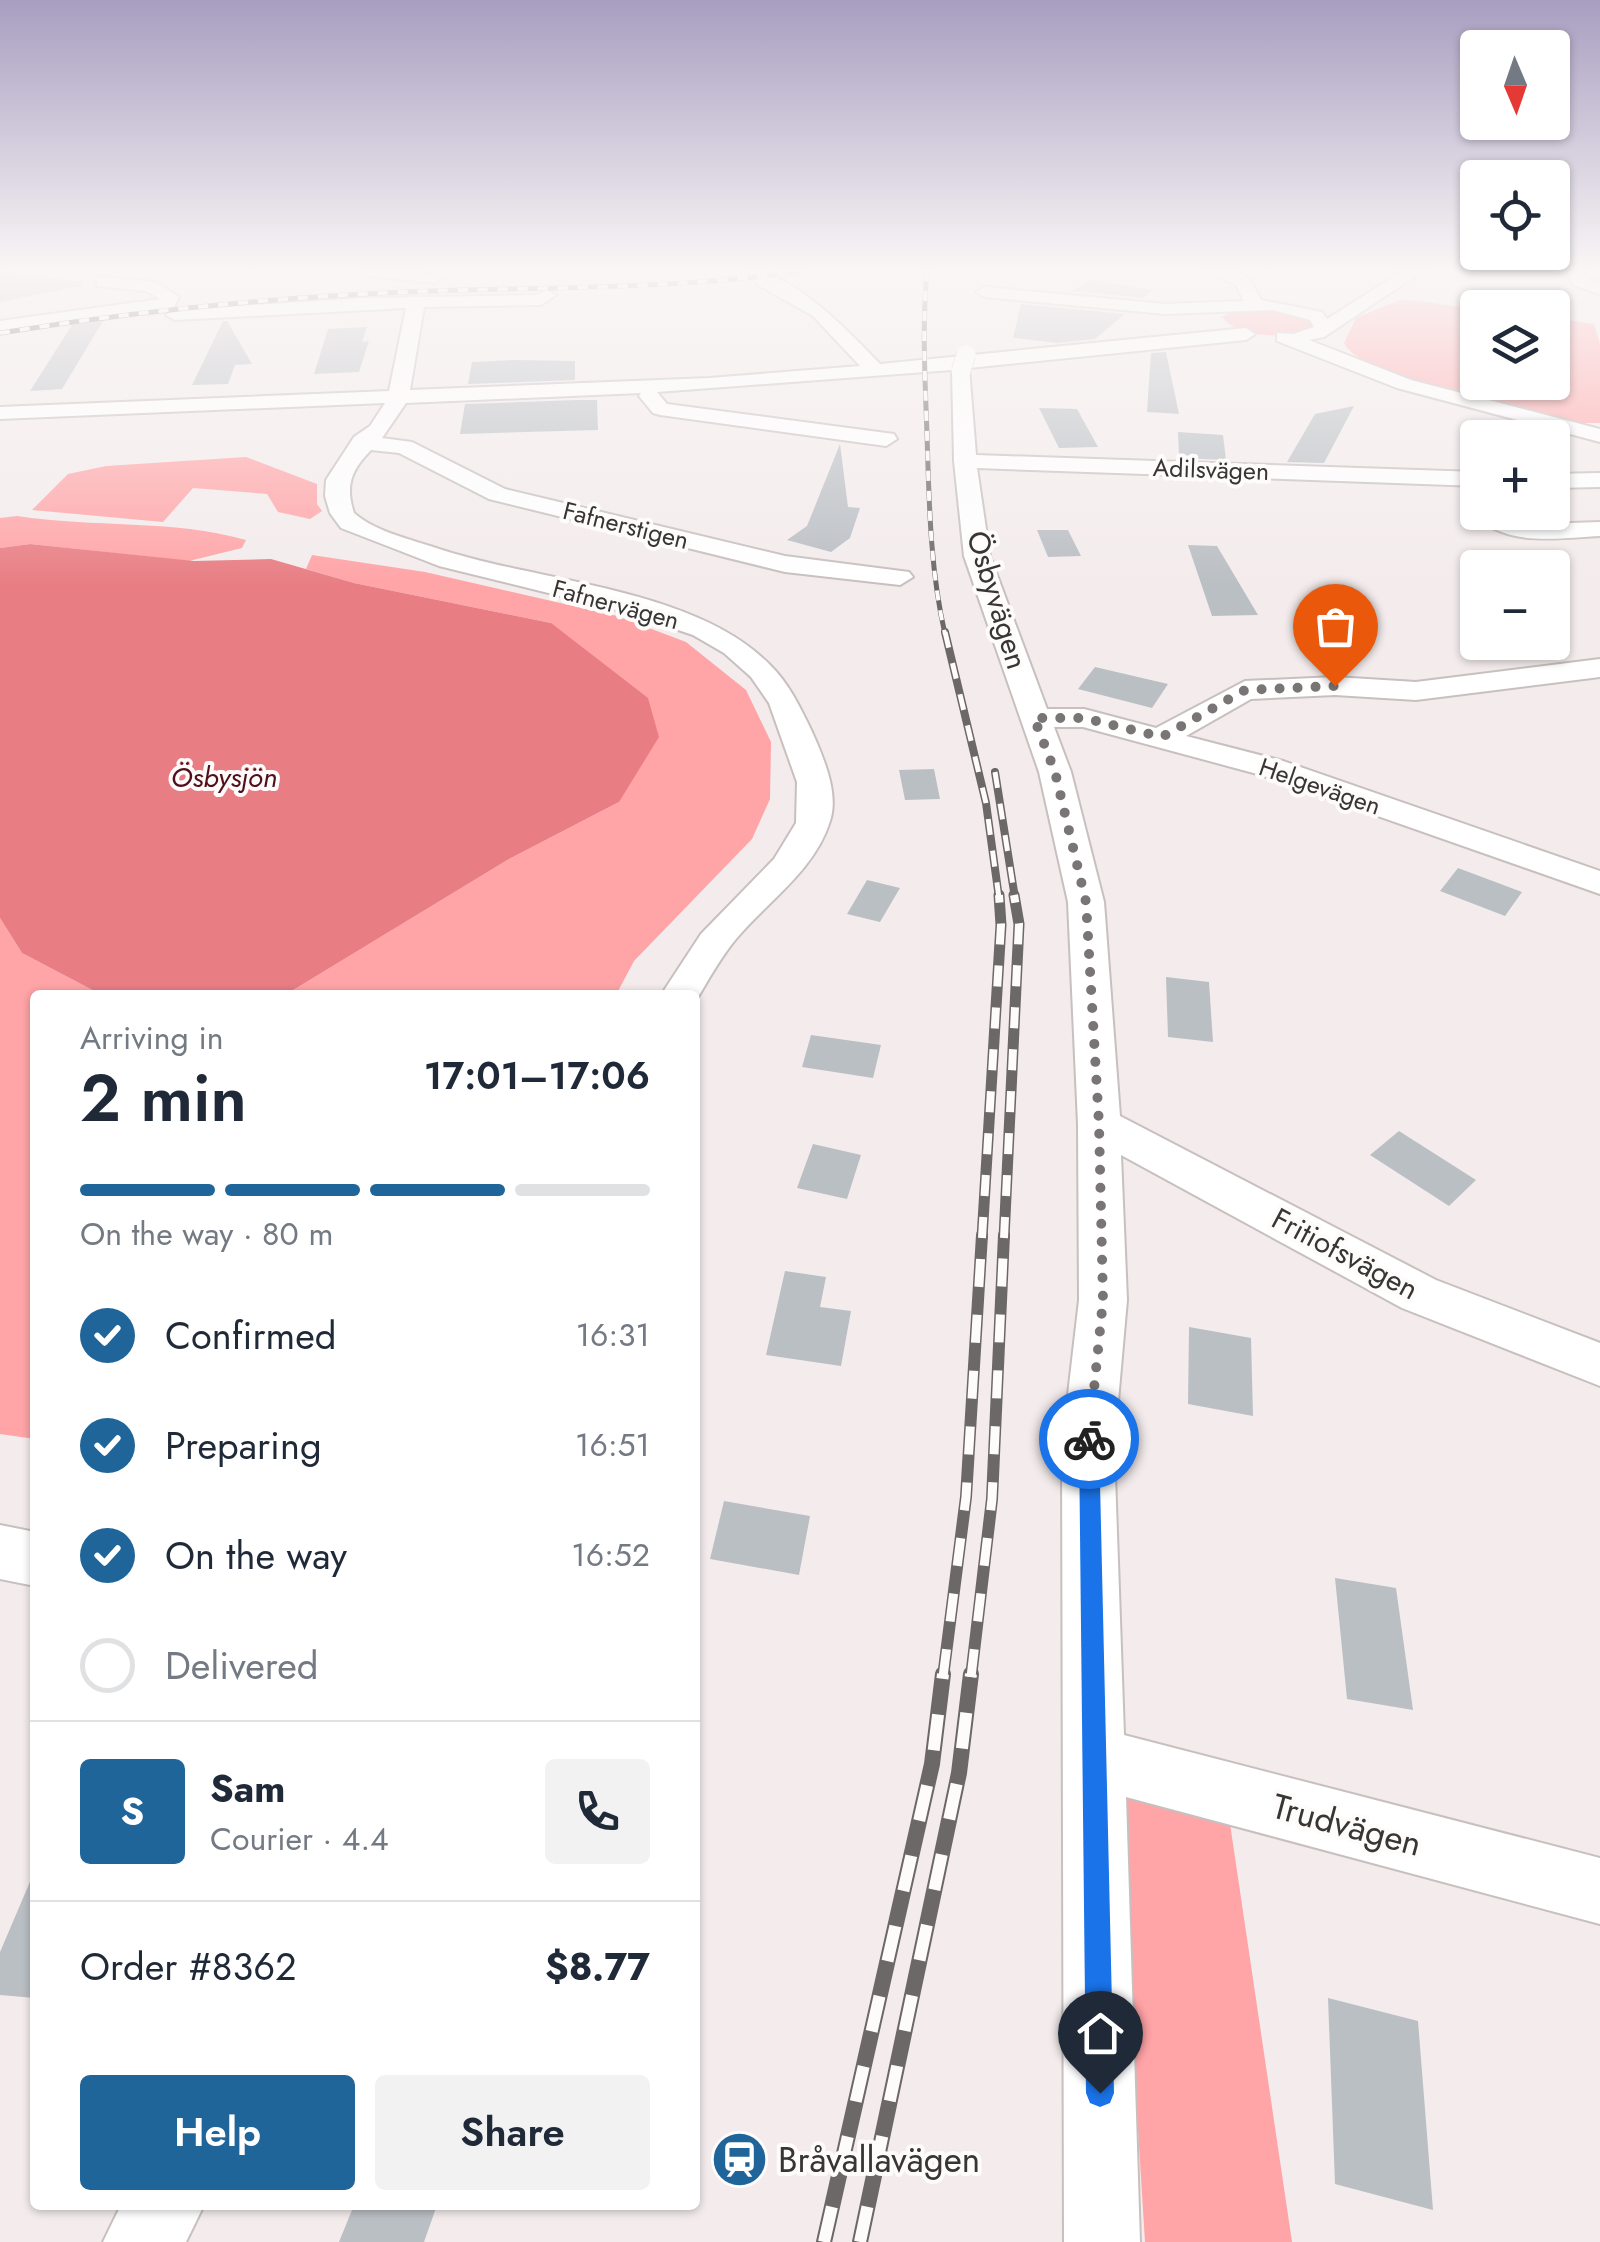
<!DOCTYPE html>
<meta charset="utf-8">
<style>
:root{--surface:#fff;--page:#f2f2f3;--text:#1f2937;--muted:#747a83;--line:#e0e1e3;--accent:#1f6599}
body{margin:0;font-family:Jost,sans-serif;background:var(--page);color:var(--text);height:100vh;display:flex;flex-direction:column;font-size:38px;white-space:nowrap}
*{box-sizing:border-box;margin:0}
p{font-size:32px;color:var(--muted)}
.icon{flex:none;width:55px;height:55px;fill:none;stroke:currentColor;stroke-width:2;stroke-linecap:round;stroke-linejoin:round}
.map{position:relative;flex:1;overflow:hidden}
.details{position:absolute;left:30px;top:990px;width:670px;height:1220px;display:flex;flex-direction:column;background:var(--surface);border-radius:10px;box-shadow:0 2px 8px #0004}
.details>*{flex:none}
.needle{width:65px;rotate:178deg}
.tools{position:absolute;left:1460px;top:30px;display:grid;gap:20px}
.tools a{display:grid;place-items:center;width:110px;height:110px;border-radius:10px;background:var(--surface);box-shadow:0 2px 8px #0004;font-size:50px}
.pin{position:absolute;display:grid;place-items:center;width:85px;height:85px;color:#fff;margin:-102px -42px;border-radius:50% 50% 50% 0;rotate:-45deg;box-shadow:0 0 10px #0007}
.pin .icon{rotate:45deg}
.courier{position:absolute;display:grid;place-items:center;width:100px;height:100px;margin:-50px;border:8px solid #1a73e8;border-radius:50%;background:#fff;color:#222;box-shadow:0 2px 12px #0007}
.head em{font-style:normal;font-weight:600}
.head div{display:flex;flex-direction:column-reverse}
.head{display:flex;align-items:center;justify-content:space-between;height:170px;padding:0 50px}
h1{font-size:65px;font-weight:600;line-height:75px}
.bar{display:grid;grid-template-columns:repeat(4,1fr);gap:15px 10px;align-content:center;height:120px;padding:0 50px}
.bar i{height:12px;border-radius:8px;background:var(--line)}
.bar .on{background:var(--accent)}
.bar p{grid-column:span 4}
.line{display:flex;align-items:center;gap:25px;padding:0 50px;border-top:2px solid var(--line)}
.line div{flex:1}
.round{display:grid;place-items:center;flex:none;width:105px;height:105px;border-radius:10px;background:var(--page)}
ol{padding:0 50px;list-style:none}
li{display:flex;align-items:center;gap:30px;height:110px}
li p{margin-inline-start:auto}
li .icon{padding:10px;border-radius:50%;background:var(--accent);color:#fff;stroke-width:4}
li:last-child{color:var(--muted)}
li i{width:55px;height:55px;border:5px solid var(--line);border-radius:50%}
.button{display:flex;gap:20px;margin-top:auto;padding:20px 50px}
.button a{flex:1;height:115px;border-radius:10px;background:var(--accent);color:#fff;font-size:40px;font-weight:600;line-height:115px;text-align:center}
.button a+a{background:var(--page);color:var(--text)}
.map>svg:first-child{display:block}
.green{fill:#ffa4a7}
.water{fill:#e87e84}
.building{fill:#babfc4}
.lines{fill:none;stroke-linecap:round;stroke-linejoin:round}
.minor-casing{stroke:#c7c0bf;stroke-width:4}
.minor{fill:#fff;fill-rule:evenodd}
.rail-far4-casing{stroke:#6d6868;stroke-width:5}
.rail-far3-casing{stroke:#6d6868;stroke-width:8}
.rail-far2-casing{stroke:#6d6868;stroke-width:11}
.rail-far1-casing{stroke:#6d6868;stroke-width:12}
.rail-casing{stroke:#6d6868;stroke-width:16}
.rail-far4{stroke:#fefbfb;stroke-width:4;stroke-dasharray:10;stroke-linecap:butt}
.rail-far3{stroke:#fefbfb;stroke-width:5;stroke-dasharray:16;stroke-linecap:butt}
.rail-far2{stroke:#fefbfb;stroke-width:8;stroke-dasharray:21;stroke-linecap:butt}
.rail-far1{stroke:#fefbfb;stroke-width:9;stroke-dasharray:28;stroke-linecap:butt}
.rail{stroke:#fefbfb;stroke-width:12;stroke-dasharray:36;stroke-linecap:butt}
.minor-bridge-casing{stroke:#c7c0bf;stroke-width:20;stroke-linecap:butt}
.minor-bridge{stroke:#fff;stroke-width:19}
.route{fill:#1a73e8}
.done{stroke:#7a7575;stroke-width:10;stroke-dasharray:0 18}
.labels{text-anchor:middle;stroke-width:8;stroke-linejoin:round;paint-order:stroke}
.far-street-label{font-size:25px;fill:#383535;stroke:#fefbfb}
.far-water-label{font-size:28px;font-style:italic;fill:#510f19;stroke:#fefbfb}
.street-label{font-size:30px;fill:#383535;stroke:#fefbfb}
.near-street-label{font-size:35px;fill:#383535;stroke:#fefbfb}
.near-poi-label{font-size:35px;fill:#383535;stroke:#fefbfb;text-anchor:start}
</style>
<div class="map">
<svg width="1600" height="2242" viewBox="0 0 1600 2242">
<rect width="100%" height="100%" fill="#f4ecec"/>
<g class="green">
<path d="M1402,299L1477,309L1478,382H1552L1553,318L1594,324L1600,344V423H1581C1534,412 1364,382 1344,343L1356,318Z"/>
<path d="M1266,307L1308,318L1312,327C1288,340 1240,339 1222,317L1237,309Z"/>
<path d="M246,457L317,484V504L322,511L310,519L278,512L267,494L193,488L163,522L32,510L68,474L106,466Z"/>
<path d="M17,516C93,528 173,519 246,540L242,548L189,561L30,544L0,548V518Z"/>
<path d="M312,555L425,572L617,616L686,642L746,690L771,742L770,799L752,839L634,961L616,995H285L509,859L619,802L551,623L354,583L306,569Z"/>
<path d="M0,918L22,953L102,995H35V1439L0,1434Z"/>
<path d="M1117,1795L1229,1817L1292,2242H1145Z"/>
</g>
<path class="water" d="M30,544L194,561L271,559L354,583L551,623L648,698L659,737L619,802L509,859L285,995H102L22,953L0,918V548Z"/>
<g class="building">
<path d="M0,271L81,282V286L0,302Z"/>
<path d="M1091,280L1153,290L1143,298L1072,291Z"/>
<path d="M1021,304L1125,314L1095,339L1057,343L1013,338Z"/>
<path d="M103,321L62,389L30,391L72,325Z"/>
<path d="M223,321H227L252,364L235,365L228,384L192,385Z"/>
<path d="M367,327L362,342L369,341L359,372L314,374L328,329Z"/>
<path d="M1166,352L1179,414L1147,412L1151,353Z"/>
<path d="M514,360L575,361V380L468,384L472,362Z"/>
<path d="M576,400H597L598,430L460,434L465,404Z"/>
<path d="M1354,406L1324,463L1287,462L1315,414Z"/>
<path d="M1039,408L1077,409L1098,447L1059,448Z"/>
<path d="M1178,432L1223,435L1226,460L1179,458Z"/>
<path d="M840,444L848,507L860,508L850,538L831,552L787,540L807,526Z"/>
<path d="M1037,530H1068L1081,556L1048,557Z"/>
<path d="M1188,545L1217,546L1258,615L1212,616Z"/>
<path d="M1095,667L1168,684L1152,708L1078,689Z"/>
<path d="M934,769L940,799L905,800L899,770Z"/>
<path d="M1458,868L1522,892L1505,916L1440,891Z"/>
<path d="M867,880L900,888L880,922L847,914Z"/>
<path d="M1166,977L1209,982L1213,1042L1168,1037Z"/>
<path d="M811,1035L881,1045L873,1078L802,1067Z"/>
<path d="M1399,1131L1476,1180L1449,1206L1370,1155Z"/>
<path d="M813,1144L861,1155L847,1199L797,1188Z"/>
<path d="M785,1271L826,1277L820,1307L851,1311L841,1366L766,1355Z"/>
<path d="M1189,1327L1251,1338L1253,1416L1188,1404Z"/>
<path d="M724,1501L810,1516L799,1575L710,1559Z"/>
<path d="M1335,1578L1396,1588L1413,1710L1347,1699Z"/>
<path d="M35,1870V1998L0,1995V1952Z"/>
<path d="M1328,1998L1418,2021L1433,2210L1335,2184Z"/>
<path d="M354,2205H437L424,2242H339Z"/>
</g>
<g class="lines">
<defs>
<g id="minor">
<path d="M358,271H417L442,278L434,283L366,276Z"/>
<path d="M748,271C792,271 850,333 880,364L1246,328L1255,334L1246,340L969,368L976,455L1478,472V486L977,468L990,556L1047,709H1084L1156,728L1245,681L1335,677L1416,682L1600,659V677L1416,700L1335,695L1251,699L1186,736L1283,761L1600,871V894L1261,775L1083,727H1054L1071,772L1104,902L1120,1116L1436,1280L1600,1343V1386L1402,1308L1121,1155L1127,1300L1114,1446L1124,1735L1600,1858V1924L1126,1797L1140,2242H1064L1062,1446L1079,1300L1078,1124L1068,902L1039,772L964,556L954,461L952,370L657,392L667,404L894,434L897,439L886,446L660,415L653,413L639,396L641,393L406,403L382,438L412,442L505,489L785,556L909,572L913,577L900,585L785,572L489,499L399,453L371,450C351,470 345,486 354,513C373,530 405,538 430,546C532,582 692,586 769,664C789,683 801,709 813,734C824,759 839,794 830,821C815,870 768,901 736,939C720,958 708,981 695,1002V995H661L701,934L774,859L796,823L797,782L769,703L751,677L724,653L693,635L625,612L439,566L341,528L330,513L325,496L326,480L354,437L370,426L385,403L0,419V407L389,391L406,308L175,320L166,315L175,310L364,298L536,295L547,290L556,295L541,305L424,307L410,390L709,378L860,366L813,316L758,285Z"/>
<path d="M1205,271H1229L1249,278L1261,300L1322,312L1327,319L1403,271H1423L1324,337L1309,340L1411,380L1600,429V442L1397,388L1277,341V333L1293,334L1314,327L1310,320L1273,310L1165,314L985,297L976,292L985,287L1165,304L1244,301L1236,285Z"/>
<path d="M1567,271H1583L1586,278L1600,283V294L1573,285Z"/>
<path d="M103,277L156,282L179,297L174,307L168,308L0,331V321L160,299L146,291L97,286V278Z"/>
<path d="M1600,473V487L1552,488V474Z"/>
<path d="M1478,507V512H1500L1516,521L1539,524L1600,522V536C1559,538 1502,548 1473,512Z"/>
<path d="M0,1525L35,1532V1586L0,1579Z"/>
<path d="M121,2205H204L186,2242H103Z"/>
</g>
</defs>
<use href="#minor" class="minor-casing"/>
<use href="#minor" class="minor"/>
<defs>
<g id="rail-far4">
<path d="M927,271C922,325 925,379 927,434C929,500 930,570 945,634"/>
<path d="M0,333C143,310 286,296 431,291C555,287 678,289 802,271"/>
</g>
<g id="rail-far3">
<path d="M945,632L986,803L999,898"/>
<path d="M995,772L1015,898"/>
</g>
<g id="rail-far2">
<path d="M982,1238L1001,925L999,895"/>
<path d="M1004,1238L1019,924L1014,895"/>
</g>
<g id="rail-far1">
<path d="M943,1677L966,1497L982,1235"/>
<path d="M971,1677L992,1499L1004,1235"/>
</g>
<g id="rail">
<path d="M824,2242L932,1764L943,1674"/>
<path d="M860,2242L959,1773L971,1674"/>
</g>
</defs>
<use href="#rail-far4" class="rail-far4-casing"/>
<use href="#rail-far3" class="rail-far3-casing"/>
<use href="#rail-far2" class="rail-far2-casing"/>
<use href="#rail-far1" class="rail-far1-casing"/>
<use href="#rail" class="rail-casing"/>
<use href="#rail-far4" class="rail-far4"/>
<use href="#rail-far3" class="rail-far3"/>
<use href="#rail-far2" class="rail-far2"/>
<use href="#rail-far1" class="rail-far1"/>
<use href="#rail" class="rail"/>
<defs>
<path id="minor-bridge" d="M961,371L966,355"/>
</defs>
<use href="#minor-bridge" class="minor-bridge-casing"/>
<use href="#minor-bridge" class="minor-bridge"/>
</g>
<linearGradient id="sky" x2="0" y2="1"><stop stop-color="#a89ec0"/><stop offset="0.46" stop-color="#faf6f6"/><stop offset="1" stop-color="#faf6f6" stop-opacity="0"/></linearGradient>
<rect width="1600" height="585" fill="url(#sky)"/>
<path class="route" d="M1089,1430L1099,1439L1114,2093L1110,2103L1100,2107L1090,2103L1086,2093L1079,1439Z"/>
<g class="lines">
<path class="done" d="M1089,1439L1103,1300L1099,1124L1086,902L1055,772L1034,718H1084L1162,737L1245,690L1335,686"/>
</g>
<defs>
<symbol id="station-disc" viewBox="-11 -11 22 22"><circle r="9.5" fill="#1f6599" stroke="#fefbfb"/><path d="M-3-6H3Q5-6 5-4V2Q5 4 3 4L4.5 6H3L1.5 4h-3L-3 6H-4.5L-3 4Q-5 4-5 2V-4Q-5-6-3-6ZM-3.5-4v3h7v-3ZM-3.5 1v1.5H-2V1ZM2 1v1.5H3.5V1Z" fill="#fff"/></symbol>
</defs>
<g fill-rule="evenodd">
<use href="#station-disc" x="708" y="2128" width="63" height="63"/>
</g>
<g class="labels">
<g class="far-street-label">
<text transform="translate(1211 469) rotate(2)" y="9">Adilsvägen</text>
<text transform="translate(626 525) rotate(14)" y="9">Fafnerstigen</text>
<text transform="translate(616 604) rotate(15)" y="9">Fafnervägen</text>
<text transform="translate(1320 786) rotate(19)" y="9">Helgevägen</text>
</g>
<g class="far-water-label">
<text x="224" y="787">Ösbysjön</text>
</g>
<g class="street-label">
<text transform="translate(997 600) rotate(73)" y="10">Ösbyvägen</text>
<text transform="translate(1345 1254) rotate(28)" y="10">Fritiofsvägen</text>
</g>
<g class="near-street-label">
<text transform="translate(1347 1825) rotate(15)" y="12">Trudvägen</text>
</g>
<g class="near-poi-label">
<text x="778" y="2172">Bråvallavägen</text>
</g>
</g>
</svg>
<div class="tools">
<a><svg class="needle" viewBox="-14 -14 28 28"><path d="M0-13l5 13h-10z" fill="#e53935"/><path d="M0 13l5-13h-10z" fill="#747a83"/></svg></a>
<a><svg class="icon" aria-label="locate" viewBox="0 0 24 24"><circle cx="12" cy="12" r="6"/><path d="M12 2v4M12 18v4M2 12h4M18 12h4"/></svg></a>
<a><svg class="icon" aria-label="layers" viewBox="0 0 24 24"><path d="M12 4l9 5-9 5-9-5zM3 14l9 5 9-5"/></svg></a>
<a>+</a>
<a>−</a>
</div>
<div class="pin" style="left:1335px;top:686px;background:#ea580c"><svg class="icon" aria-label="bag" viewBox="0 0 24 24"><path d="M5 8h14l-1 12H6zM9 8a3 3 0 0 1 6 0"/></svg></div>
<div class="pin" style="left:1100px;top:2093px;background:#1f2937"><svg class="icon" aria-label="home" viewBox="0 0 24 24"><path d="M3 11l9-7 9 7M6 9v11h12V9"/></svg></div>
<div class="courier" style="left:1089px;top:1439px"><svg class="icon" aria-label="bike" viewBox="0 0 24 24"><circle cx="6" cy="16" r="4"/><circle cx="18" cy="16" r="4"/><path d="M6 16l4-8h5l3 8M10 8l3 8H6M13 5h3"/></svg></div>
<section class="details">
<div class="head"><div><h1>2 min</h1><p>Arriving in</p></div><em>17:01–17:06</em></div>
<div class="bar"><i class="on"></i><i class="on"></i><i class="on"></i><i></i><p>On the way · 80 m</p></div>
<ol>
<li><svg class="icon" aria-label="check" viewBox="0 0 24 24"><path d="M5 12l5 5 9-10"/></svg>Confirmed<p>16:31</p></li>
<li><svg class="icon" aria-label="check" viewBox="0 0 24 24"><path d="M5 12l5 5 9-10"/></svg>Preparing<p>16:51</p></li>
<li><svg class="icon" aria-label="check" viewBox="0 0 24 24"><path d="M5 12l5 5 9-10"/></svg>On the way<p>16:52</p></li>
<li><i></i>Delivered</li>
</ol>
<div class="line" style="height:180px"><b class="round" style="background:var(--accent);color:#fff">S</b><div><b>Sam</b><p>Courier · 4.4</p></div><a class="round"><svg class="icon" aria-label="phone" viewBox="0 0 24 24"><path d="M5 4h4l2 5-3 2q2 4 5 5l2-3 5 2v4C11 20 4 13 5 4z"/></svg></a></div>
<div class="line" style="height:130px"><div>Order #8362</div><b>$8.77</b></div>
<div class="button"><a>Help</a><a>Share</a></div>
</section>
</div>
